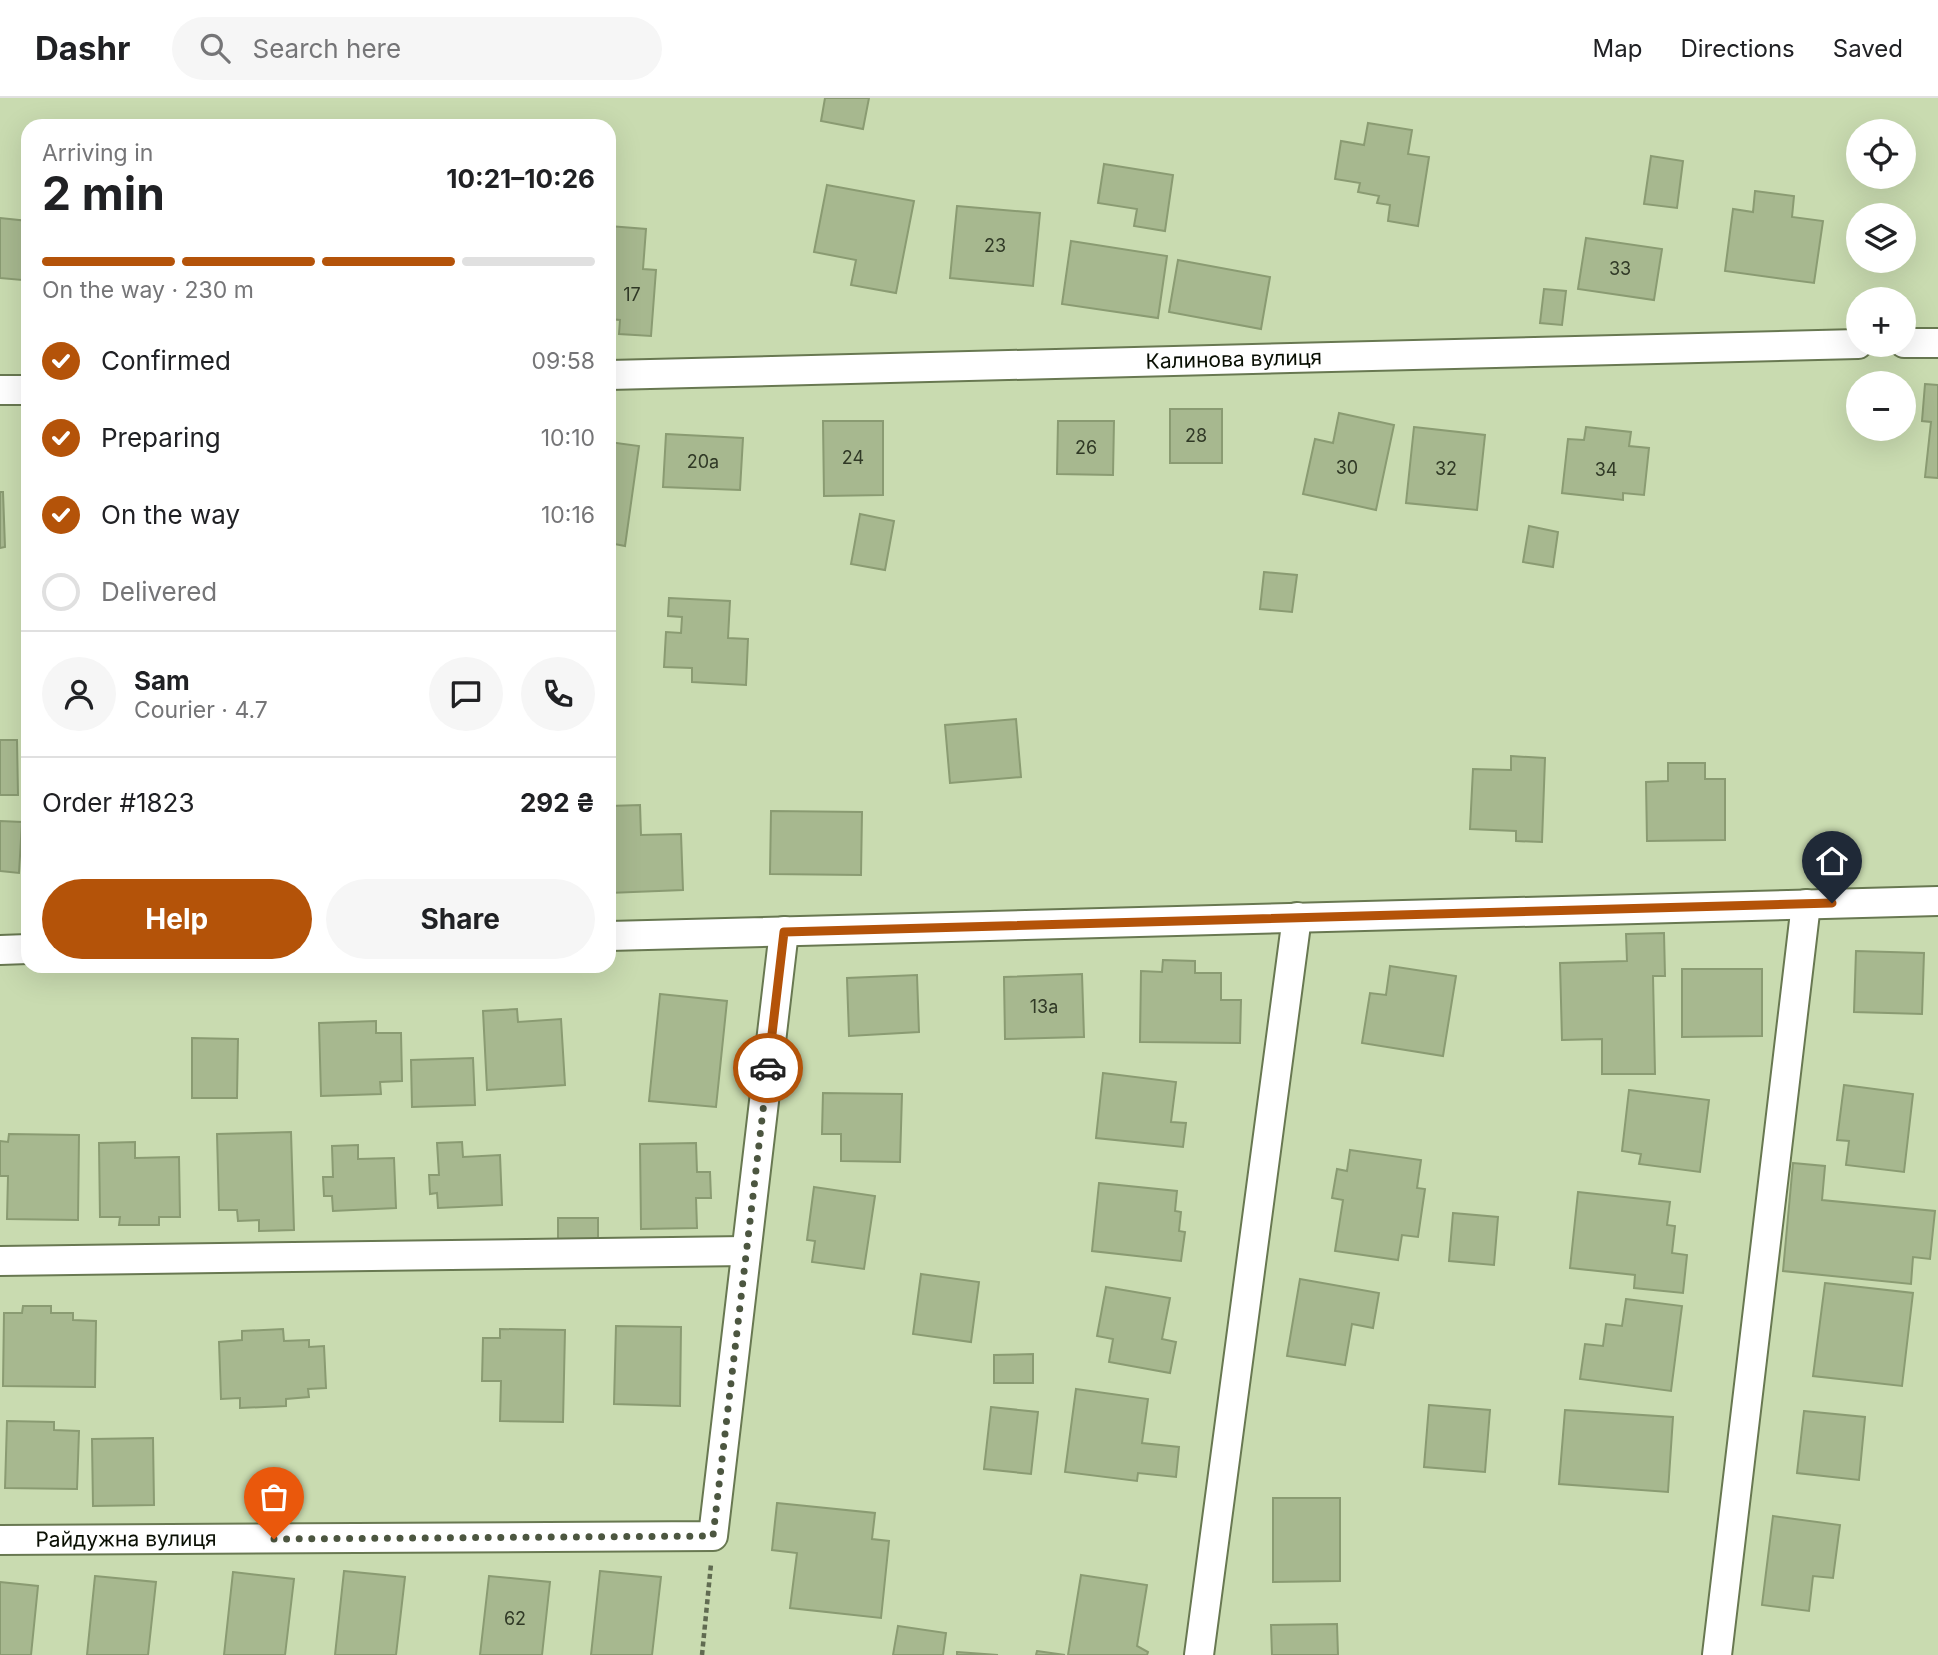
<!DOCTYPE html>
<meta charset="utf-8">
<style>
:root{--surface:#fff;--page:#f6f6f6;--text:#202124;--muted:#757577;--line:#e0e0e0;--accent:#b45309}
body{margin:0;font-family:Inter,sans-serif;background:var(--page);color:var(--text);height:100vh;display:flex;flex-direction:column;font-size:26px;white-space:nowrap}
*{box-sizing:border-box;margin:0}
p{font-size:23px;color:var(--muted)}
.icon{flex:none;width:38px;height:38px;fill:none;stroke:currentColor;stroke-width:2;stroke-linecap:round;stroke-linejoin:round}
.map{position:relative;flex:1;overflow:hidden}
.side{position:absolute;left:21px;top:21px;width:595px;height:854px;display:flex;flex-direction:column;background:var(--surface);border-radius:21px;box-shadow:0 7px 28px #0002}
.side>*{flex:none}
.fabs{position:absolute;left:1846px;top:21px;display:grid;gap:14px}
.fabs a{display:grid;place-items:center;width:70px;height:70px;border-radius:50%;background:var(--surface);box-shadow:0 7px 28px #0002;font-size:35px}
.pin{position:absolute;display:grid;place-items:center;width:60px;height:60px;color:#fff;margin:-72px -30px;border-radius:50% 50% 50% 0;rotate:-45deg;box-shadow:0 0 7px #0007}
.pin .icon{rotate:45deg}
.courier{position:absolute;display:grid;place-items:center;width:70px;height:70px;margin:-35px;border:5px solid #b45309;border-radius:50%;background:#fff;color:#222;box-shadow:0 2px 9px #0007}
.head em{font-style:normal;font-weight:700}
.head div{display:flex;flex-direction:column-reverse}
.head{display:flex;align-items:center;justify-content:space-between;height:119px;padding:0 21px}
h1{font-size:46px;font-weight:700;line-height:52px}
.bar{display:grid;grid-template-columns:repeat(4,1fr);gap:10px 7px;align-content:center;height:84px;padding:0 21px}
.bar i{height:9px;border-radius:5px;background:var(--line)}
.bar .active{background:var(--accent)}
.bar p{grid-column:span 4}
.line{display:flex;align-items:center;gap:18px;padding:0 21px;border-top:2px solid var(--line)}
.line div{flex:1}
.round{display:grid;place-items:center;flex:none;width:74px;height:74px;border-radius:37px;background:var(--page)}
ol{padding:0 21px;list-style:none}
li{display:flex;align-items:center;gap:21px;height:77px}
li p{margin-inline-start:auto}
li .icon{padding:7px;border-radius:50%;background:var(--accent);color:#fff;stroke-width:4}
li:last-child{color:var(--muted)}
li i{width:38px;height:38px;border:4px solid var(--line);border-radius:50%}
.primary-button{display:flex;gap:14px;margin-top:auto;padding:14px 21px}
.primary-button a{flex:1;height:80px;border-radius:42px;background:var(--accent);color:#fff;font-size:28px;font-weight:700;line-height:80px;text-align:center}
.primary-button a+a{background:var(--page);color:var(--text)}
header{display:flex;align-items:center;gap:42px;box-sizing:border-box;height:98px;padding:0 35px;background:var(--surface);border-bottom:2px solid var(--line)}
header strong{font-size:33px}
nav{display:flex;gap:38px;margin-inline-start:auto;font-size:24px}
.search{width:490px;height:63px;background:var(--page);display:flex;align-items:center;gap:18px;box-sizing:border-box;padding:0 24px;border-radius:38px;color:var(--muted);font-size:26px}
.map>svg:first-child{display:block}
.building{fill:#a7b88f;stroke:#8a9b72;stroke-width:2}
.lines{fill:none;stroke-linecap:round;stroke-linejoin:round}
.street-casing{stroke:#687851;stroke-width:32}
.path{stroke:#606b51;stroke-width:4.5;stroke-dasharray:5 3.5;stroke-linecap:butt}
.street{stroke:#fff;stroke-width:28}
.done{stroke:#4c5640;stroke-width:7;stroke-dasharray:0 12.6}
.route{stroke:#b45309;stroke-width:9}
.labels{text-anchor:middle;stroke-width:7;stroke-linejoin:round;paint-order:stroke}
.number-label{font-size:18px;fill:#303926}
.street-label{font-size:21px;fill:#090f03;stroke:#d6e8bd}
</style>
<header>
<strong>Dashr</strong>
<div class="search"><svg class="icon" aria-label="search" viewBox="0 0 24 24"><circle cx="10" cy="10" r="6"/><path d="M15 15l6 6"/></svg>Search here</div>
<nav><a>Map</a><a>Directions</a><a>Saved</a></nav>
</header>
<div class="map">
<svg width="1938" height="1557" viewBox="0 0 1938 1557">
<rect width="100%" height="100%" fill="#c9dbb0"/>
<g class="building">
<path d="M825,0H869L863,31L821,23Z"/>
<path d="M1368,25L1412,32L1408,56L1429,59L1418,128L1388,123L1390,107L1377,105L1379,98L1358,94L1360,85L1335,81L1341,43L1364,47Z"/>
<path d="M1651,58L1683,63L1677,110L1644,106Z"/>
<path d="M1104,66L1173,77L1165,133L1134,128L1137,111L1098,105Z"/>
<path d="M827,87L914,103L896,195L851,187L856,162L814,154Z"/>
<path d="M1755,93L1794,98L1792,119L1823,123L1814,185L1725,173L1733,111L1753,114Z"/>
<path d="M957,108L1040,115L1033,188L950,180Z"/>
<path d="M0,120L28,123L22,182L0,180Z"/>
<path d="M609,128L646,131L643,171L656,172L651,238L619,236L620,222L609,221Z"/>
<path d="M1586,140L1662,151L1654,202L1578,191Z"/>
<path d="M1071,143L1167,158L1158,220L1062,206Z"/>
<path d="M1178,162L1270,179L1261,231L1169,214Z"/>
<path d="M1544,191L1566,193L1562,227L1540,225Z"/>
<path d="M1925,286L1938,287V380L1925,379L1931,324L1922,323Z"/>
<rect x="1170" y="311" width="52" height="54"/>
<path d="M1339,315L1394,327L1376,412L1303,396L1315,341L1333,345Z"/>
<path d="M823,323H883V397L824,398Z"/>
<path d="M1058,323H1114L1113,377L1057,376Z"/>
<path d="M1414,329L1485,337L1477,412L1406,405Z"/>
<path d="M1586,329L1631,334L1629,348L1649,350L1644,397L1623,395V402L1562,395L1568,341L1584,342Z"/>
<path d="M666,336L743,340L740,392L663,389Z"/>
<path d="M609,344L639,348L625,448L609,445Z"/>
<path d="M0,394H3L5,449L0,450Z"/>
<path d="M860,416L894,423L885,472L851,466Z"/>
<path d="M1529,428L1558,434L1553,469L1523,464Z"/>
<path d="M1264,474L1297,477L1292,514L1260,511Z"/>
<path d="M669,500L730,503L728,540L748,541L746,587L692,584V570L664,569L666,534L681,535L682,519L668,518Z"/>
<path d="M1016,621L1021,679L950,685L945,627Z"/>
<path d="M0,642H17L18,697H0Z"/>
<path d="M1511,658L1545,660L1542,744L1516,743V733L1470,731L1473,671L1511,672Z"/>
<path d="M1668,665H1705V681H1725V742L1647,743L1646,684L1668,683Z"/>
<path d="M640,707L641,737L681,736L683,792L609,795V708Z"/>
<path d="M771,713L862,714L861,777L770,776Z"/>
<path d="M0,723L22,724L19,775L0,773Z"/>
<path d="M1664,835L1665,878H1653L1655,976H1602V941L1562,942L1560,865L1627,863L1626,836Z"/>
<path d="M1856,853L1924,855L1922,916L1854,914Z"/>
<path d="M1163,862L1195,863V875H1221V902H1241L1240,945L1140,944L1141,873L1162,874Z"/>
<path d="M1390,868L1456,878L1443,958L1362,945L1370,895L1386,897Z"/>
<path d="M1682,871H1762V938L1682,939Z"/>
<path d="M1082,876L1084,939L1005,941L1004,879Z"/>
<path d="M917,877L919,934L849,938L847,880Z"/>
<path d="M660,896L727,903L716,1009L649,1003Z"/>
<path d="M517,911L518,924L561,921L565,987L487,992L483,913Z"/>
<path d="M376,923V935H401L402,983L380,984L381,996L321,998L319,925Z"/>
<path d="M192,940L238,941L237,1000H192Z"/>
<path d="M473,960L475,1007L412,1009L411,962Z"/>
<path d="M1103,975L1176,984L1171,1024L1186,1025L1183,1049L1096,1040Z"/>
<path d="M1844,987L1913,996L1904,1074L1846,1067L1849,1043L1837,1042Z"/>
<path d="M1629,992L1709,1002L1700,1074L1639,1066L1641,1056L1622,1053Z"/>
<path d="M823,995L902,996L900,1064L841,1063V1036H822Z"/>
<path d="M291,1034L294,1132L259,1133V1122L238,1123L237,1112H219L217,1036Z"/>
<path d="M9,1036L79,1037L78,1122L7,1121L8,1078H0V1043L8,1044Z"/>
<path d="M135,1044V1060L179,1059L180,1119H159V1127H119L120,1119H100L99,1045Z"/>
<path d="M462,1044L463,1059L500,1057L502,1107L438,1110L437,1095L430,1096L429,1077H439L437,1045Z"/>
<path d="M696,1045L697,1074H710L711,1100H696L697,1130L641,1131L640,1046Z"/>
<path d="M358,1047V1061L394,1060L396,1110L333,1113L332,1098H324L323,1079H333L332,1048Z"/>
<path d="M1350,1052L1421,1062L1417,1090L1425,1091L1418,1139L1402,1137L1398,1162L1335,1153L1343,1102L1332,1100L1337,1071L1347,1073Z"/>
<path d="M1793,1065L1825,1068L1822,1102L1935,1113L1930,1161L1913,1159L1911,1186L1783,1173Z"/>
<path d="M1099,1085L1177,1093L1175,1113L1181,1114L1179,1133L1185,1134L1181,1163L1092,1153Z"/>
<path d="M814,1089L875,1098L864,1171L812,1164L815,1143L807,1142Z"/>
<path d="M1578,1094L1670,1104L1667,1127L1675,1128L1672,1155L1687,1157L1683,1195L1634,1190L1635,1177L1570,1170Z"/>
<path d="M1453,1115L1498,1119L1494,1167L1449,1163Z"/>
<rect x="558" y="1120" width="40" height="21"/>
<path d="M921,1176L979,1184L971,1244L913,1236Z"/>
<path d="M1300,1181L1379,1195L1373,1230L1352,1226L1345,1267L1287,1258Z"/>
<path d="M1825,1185L1913,1195L1902,1288L1813,1278Z"/>
<path d="M1106,1189L1170,1200L1162,1241L1176,1244L1170,1275L1109,1264L1113,1241L1097,1238Z"/>
<path d="M1626,1201L1682,1208L1671,1293L1580,1281L1585,1246L1603,1248L1606,1226L1622,1228Z"/>
<path d="M23,1208H51V1215H73V1222L96,1223L95,1289L3,1288L4,1215H22Z"/>
<path d="M616,1228L681,1229L680,1308L614,1306Z"/>
<path d="M283,1231L284,1243L309,1242V1249L324,1248L326,1290L308,1291L309,1299L286,1301V1308L240,1310V1300L221,1301L219,1244L242,1242V1233Z"/>
<path d="M500,1231L565,1232L563,1324L500,1323L501,1283H482L483,1240H500Z"/>
<path d="M1033,1256V1285H994V1257Z"/>
<path d="M1076,1291L1148,1301L1142,1345L1179,1349L1176,1379L1138,1375L1137,1383L1065,1374Z"/>
<path d="M1429,1307L1490,1312L1485,1374L1424,1369Z"/>
<path d="M991,1309L1038,1314L1031,1376L984,1371Z"/>
<path d="M1565,1312L1673,1319L1668,1394L1559,1386Z"/>
<path d="M1804,1313L1865,1319L1859,1382L1797,1375Z"/>
<path d="M7,1323L54,1324V1332L79,1333L77,1391L5,1390Z"/>
<path d="M153,1340L154,1407L93,1408L92,1341Z"/>
<path d="M1273,1400H1340V1483L1273,1484Z"/>
<path d="M777,1405L875,1415L872,1441L889,1443L881,1520L790,1510L797,1455L772,1452Z"/>
<path d="M1773,1418L1840,1427L1833,1480L1813,1478L1809,1513L1762,1507Z"/>
<path d="M344,1473L405,1479L396,1557H335Z"/>
<path d="M600,1473L661,1479L652,1557H591Z"/>
<path d="M233,1474L294,1481L285,1557H224Z"/>
<path d="M1081,1477L1147,1487L1137,1548L1148,1554L1147,1557H1068Z"/>
<path d="M95,1478L156,1484L148,1557H87Z"/>
<path d="M489,1478L550,1484L542,1557H480Z"/>
<path d="M0,1484L38,1488L31,1557H0Z"/>
<path d="M1337,1526L1338,1557H1272L1271,1527Z"/>
<path d="M898,1528L946,1535L943,1557H893Z"/>
<path d="M1037,1553L1065,1557H1036Z"/>
<path d="M957,1554L998,1557H957Z"/>
</g>
<g class="lines">
<defs>
<g id="street">
<path d="M1904,245H1938"/>
<path id="s1" d="M609,277L1858,246"/>
<path d="M0,292H28"/>
<path d="M609,838L1938,803"/>
<path d="M0,852L28,851"/>
<path d="M0,1163L745,1153"/>
<path id="s2" d="M0,1442L713,1438L784,833"/>
<path d="M1199,1557L1297,819"/>
<path d="M1717,1557L1806,806"/>
</g>
</defs>
<use href="#street" class="street-casing"/>
<path class="path" d="M702,1557L711,1466"/>
<use href="#street" class="street"/>
</g>
<g class="lines">
<path class="done" d="M274,1441L713,1438L768,970"/>
<path class="route" d="M768,970L784,834L1832,805"/>
</g>
<g class="labels">
<g class="number-label">
<text x="995" y="154">23</text>
<text x="1620" y="177">33</text>
<text x="632" y="203">17</text>
<text x="1196" y="344">28</text>
<text x="1086" y="356">26</text>
<text x="853" y="366">24</text>
<text x="703" y="370">20а</text>
<text x="1347" y="376">30</text>
<text x="1446" y="377">32</text>
<text x="1606" y="378">34</text>
<text x="1044" y="915">13а</text>
<text x="515" y="1527">62</text>
</g>
<g class="street-label">
<text dy="7" stroke="none"><textPath href="#s1" startOffset="625">Калинова вулиця</textPath></text>
<text dy="7" stroke="none"><textPath href="#s2" startOffset="126">Райдужна вулиця</textPath></text>
</g>
</g>
</svg>
<div class="fabs">
<a><svg class="icon" aria-label="locate" viewBox="0 0 24 24"><circle cx="12" cy="12" r="6"/><path d="M12 2v4M12 18v4M2 12h4M18 12h4"/></svg></a>
<a><svg class="icon" aria-label="layers" viewBox="0 0 24 24"><path d="M12 4l9 5-9 5-9-5zM3 14l9 5 9-5"/></svg></a>
<a>+</a>
<a>−</a>
</div>
<div class="pin" style="left:274px;top:1441px;background:#ea580c"><svg class="icon" aria-label="bag" viewBox="0 0 24 24"><path d="M5 8h14l-1 12H6zM9 8a3 3 0 0 1 6 0"/></svg></div>
<div class="pin" style="left:1832px;top:805px;background:#1f2937"><svg class="icon" aria-label="home" viewBox="0 0 24 24"><path d="M3 11l9-7 9 7M6 9v11h12V9"/></svg></div>
<div class="courier" style="left:768px;top:970px"><svg class="icon" aria-label="car" viewBox="0 0 24 24"><path d="M5 17H2v-5l4-1 3-4h7l3 4 3 1v5h-3M9 17h6M6 11h13"/><circle cx="7" cy="17" r="2"/><circle cx="17" cy="17" r="2"/></svg></div>
<section class="side">
<div class="head"><div><h1>2 min</h1><p>Arriving in</p></div><em>10:21–10:26</em></div>
<div class="bar"><i class="active"></i><i class="active"></i><i class="active"></i><i></i><p>On the way · 230 m</p></div>
<ol>
<li><svg class="icon" aria-label="check" viewBox="0 0 24 24"><path d="M5 12l5 5 9-10"/></svg>Confirmed<p>09:58</p></li>
<li><svg class="icon" aria-label="check" viewBox="0 0 24 24"><path d="M5 12l5 5 9-10"/></svg>Preparing<p>10:10</p></li>
<li><svg class="icon" aria-label="check" viewBox="0 0 24 24"><path d="M5 12l5 5 9-10"/></svg>On the way<p>10:16</p></li>
<li><i></i>Delivered</li>
</ol>
<div class="line" style="height:126px"><a class="round"><svg class="icon" aria-label="person" viewBox="0 0 24 24"><circle cx="12" cy="8" r="4"/><path d="M4 21q1-7 8-7t8 7"/></svg></a><div><b>Sam</b><p>Courier · 4.7</p></div><a class="round"><svg class="icon" aria-label="chat" viewBox="0 0 24 24"><path d="M4 5h16v11H9l-5 4z"/></svg></a><a class="round"><svg class="icon" aria-label="phone" viewBox="0 0 24 24"><path d="M5 4h4l2 5-3 2q2 4 5 5l2-3 5 2v4C11 20 4 13 5 4z"/></svg></a></div>
<div class="line" style="height:91px"><div>Order #1823</div><b>292 ₴</b></div>
<div class="primary-button"><a>Help</a><a>Share</a></div>
</section>
</div>
